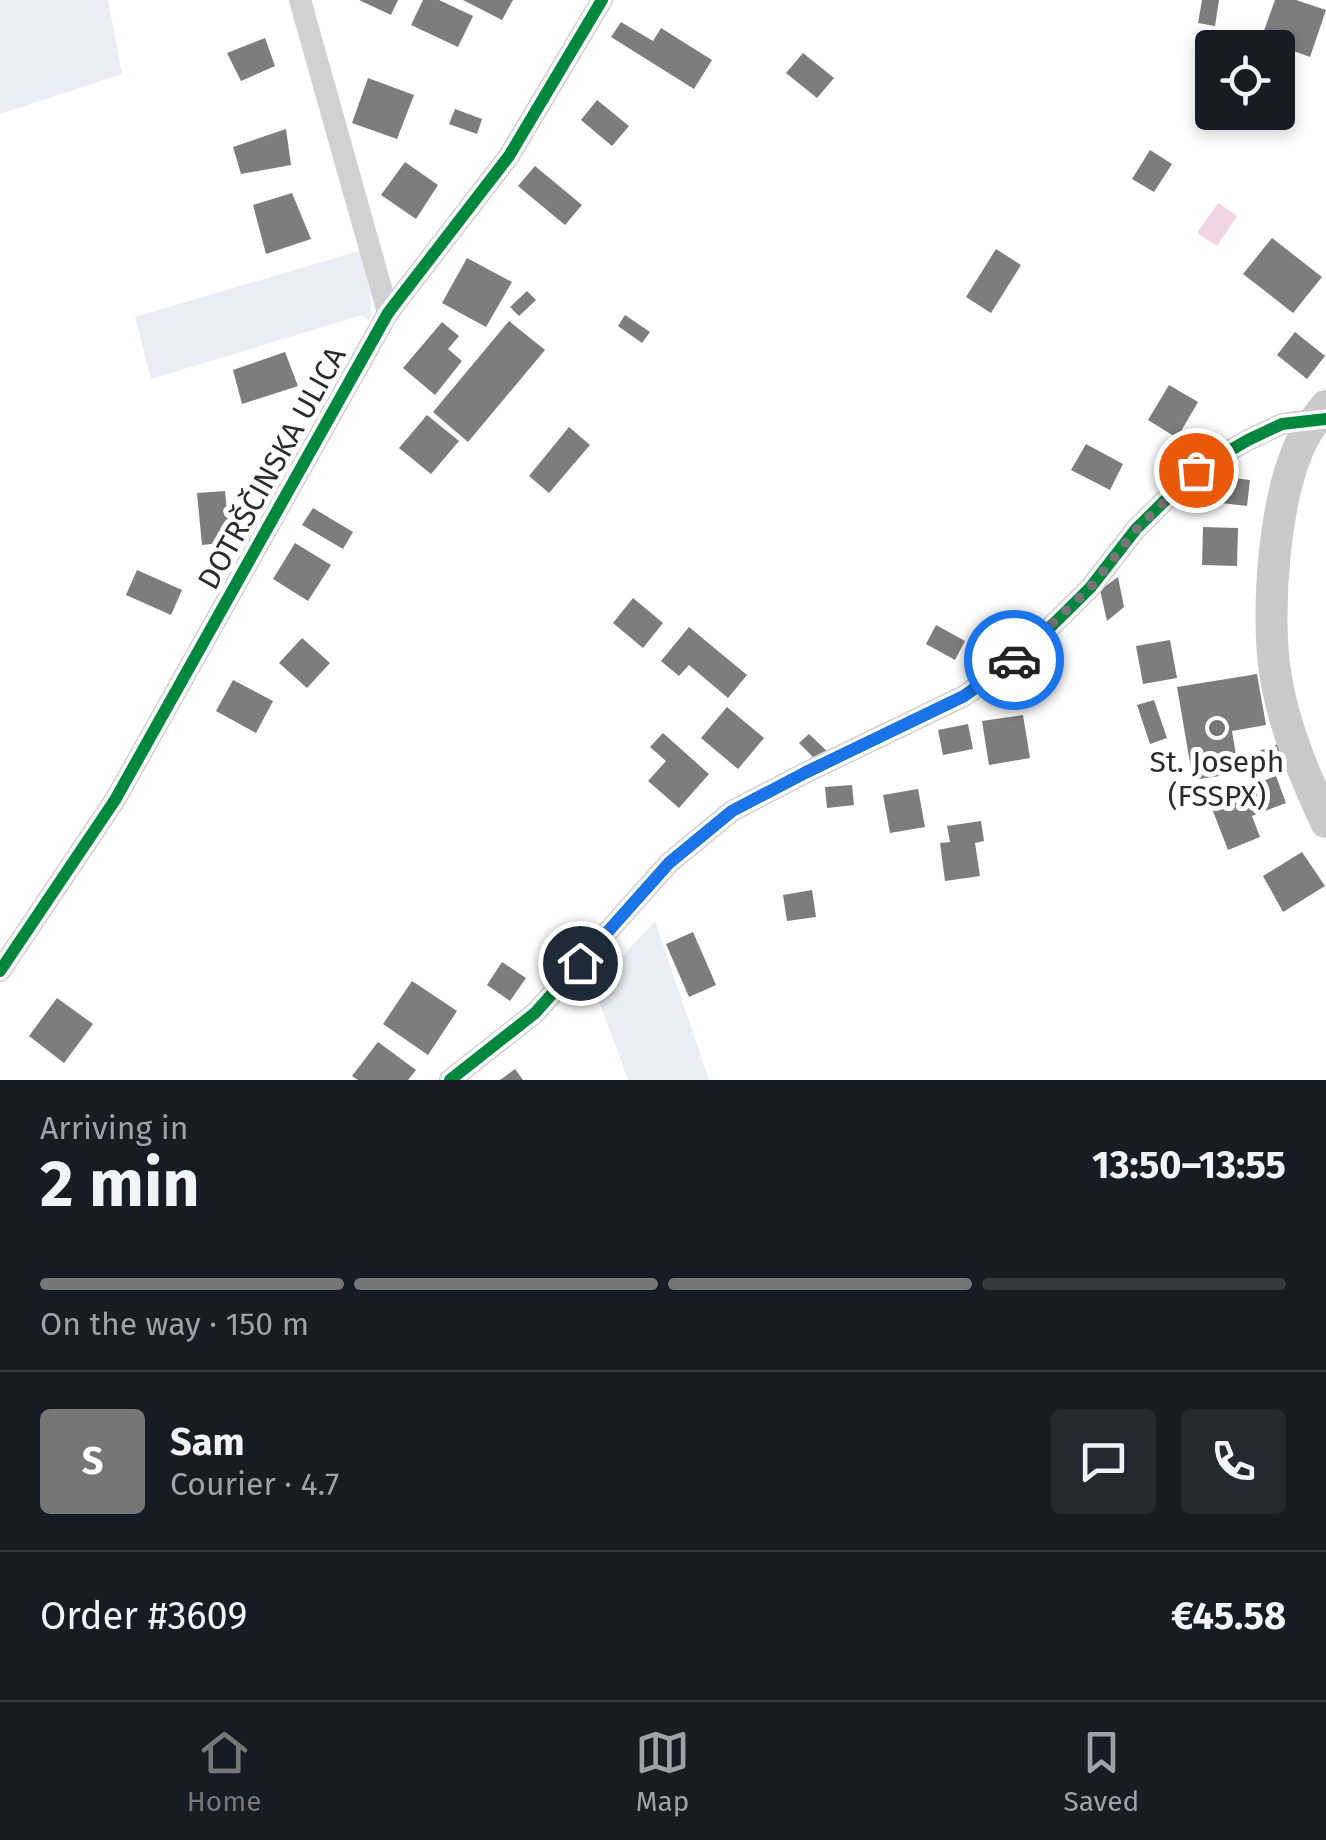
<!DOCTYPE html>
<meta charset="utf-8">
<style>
:root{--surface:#171b24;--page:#242831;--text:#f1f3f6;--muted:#9ea1a6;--line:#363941;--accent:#767676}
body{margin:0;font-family:"Fira Sans",sans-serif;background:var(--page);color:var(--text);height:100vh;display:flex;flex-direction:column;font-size:38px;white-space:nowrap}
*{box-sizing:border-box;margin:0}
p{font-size:32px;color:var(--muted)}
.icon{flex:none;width:55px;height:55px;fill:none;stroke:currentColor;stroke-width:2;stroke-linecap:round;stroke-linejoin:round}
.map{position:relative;height:1080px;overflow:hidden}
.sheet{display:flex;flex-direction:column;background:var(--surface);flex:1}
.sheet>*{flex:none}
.buttons{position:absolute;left:1195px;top:30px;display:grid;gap:20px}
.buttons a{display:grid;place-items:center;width:100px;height:100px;border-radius:10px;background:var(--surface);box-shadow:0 5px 15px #0003;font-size:50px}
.pin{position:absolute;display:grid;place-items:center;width:85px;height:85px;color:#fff;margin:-42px;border:5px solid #fff;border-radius:50%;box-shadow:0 2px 10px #0007}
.courier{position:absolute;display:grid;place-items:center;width:100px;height:100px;margin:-50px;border:8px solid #1a73e8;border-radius:50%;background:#fff;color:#222;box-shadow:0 2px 12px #0007}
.head em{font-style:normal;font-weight:700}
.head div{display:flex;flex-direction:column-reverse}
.head{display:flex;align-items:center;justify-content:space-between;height:170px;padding:0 40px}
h1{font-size:65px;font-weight:700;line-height:75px}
.bar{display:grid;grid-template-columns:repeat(4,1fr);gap:15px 10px;align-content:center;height:120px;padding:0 40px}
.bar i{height:12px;border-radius:8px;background:var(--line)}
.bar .current{background:var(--accent)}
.bar p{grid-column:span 4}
.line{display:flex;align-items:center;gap:25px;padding:0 40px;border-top:2px solid var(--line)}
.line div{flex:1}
.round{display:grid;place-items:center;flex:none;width:105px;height:105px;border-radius:10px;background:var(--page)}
.tabs{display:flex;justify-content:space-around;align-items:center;height:140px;border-top:2px solid var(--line);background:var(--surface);font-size:28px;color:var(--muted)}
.tabs a{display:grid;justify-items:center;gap:5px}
.tabs .current{color:var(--accent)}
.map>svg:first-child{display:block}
.green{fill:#eaeef4}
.water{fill:#f2d5e4}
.building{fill:#7d7d7d}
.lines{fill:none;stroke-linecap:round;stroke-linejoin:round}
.street{stroke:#d1d1d1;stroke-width:22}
.secondary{stroke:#cacaca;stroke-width:32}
.cycleway-casing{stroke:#fff;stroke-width:19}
.cycleway{stroke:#00873e;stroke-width:12}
.done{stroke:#767676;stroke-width:10;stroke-dasharray:0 18}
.route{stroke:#1a73e8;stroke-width:12}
.poi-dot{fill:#767676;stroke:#fff;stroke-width:4}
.labels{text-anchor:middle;stroke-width:10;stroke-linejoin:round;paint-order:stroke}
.street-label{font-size:30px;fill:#2c2c2c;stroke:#fff}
.poi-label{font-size:30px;fill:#2c2c2c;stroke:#fff}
</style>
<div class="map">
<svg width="1326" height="1080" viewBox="0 0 1326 1080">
<rect width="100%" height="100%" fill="#fff"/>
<g class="green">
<path d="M0,0H108L122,74L0,114Z"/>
<path d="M359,251C364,272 376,300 369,321L362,315L151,379L135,317Z"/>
<path d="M655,921L709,1080H628L594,987Z"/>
</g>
<path class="water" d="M1218,203L1237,216L1217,246L1197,233Z"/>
<g class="building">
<path d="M359,0H398L391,15Z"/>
<path d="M423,0H439L473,16L458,47L411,25Z"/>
<path d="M463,0H513L502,20Z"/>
<path d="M1202,0H1219L1215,26L1198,23Z"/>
<path d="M1275,0H1296L1326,10L1310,57L1261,39Z"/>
<path d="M621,22L653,41L661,28L712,60L694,89L611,37Z"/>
<path d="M265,38L275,66L241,81L227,53Z"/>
<path d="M803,53L834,78L817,98L786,73Z"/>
<path d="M368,78L414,95L397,139L352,123Z"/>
<path d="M597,100L629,126L612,146L581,120Z"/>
<path d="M455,109L482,119L477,134L449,124Z"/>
<path d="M286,129L291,165L241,174L233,147Z"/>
<path d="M1150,150L1172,164L1154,192L1132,179Z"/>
<path d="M405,162L438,185L416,219L381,195Z"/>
<path d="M535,166L582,205L565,225L518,186Z"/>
<path d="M292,193L311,239L266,254L253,205Z"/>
<path d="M1272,238L1322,277L1293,313L1243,274Z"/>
<path d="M996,249L1021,265L991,313L966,297Z"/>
<path d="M467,258L512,282L486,327L442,303Z"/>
<path d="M527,291L536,300L519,316L510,307Z"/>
<path d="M625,315L650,332L642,343L618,326Z"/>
<path d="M509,321L545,350L468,442L433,412Z"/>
<path d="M442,322L459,336L448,349L462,361L435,395L403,368Z"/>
<path d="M1295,332L1325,356L1307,379L1277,355Z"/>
<path d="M285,352L298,386L242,404L233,370Z"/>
<path d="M1169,385L1198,402L1177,438L1148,420Z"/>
<path d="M427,415L459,441L431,474L399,448Z"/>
<path d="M569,427L590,445L549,493L529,476Z"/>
<path d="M1086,444L1123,464L1110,490L1071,470Z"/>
<path d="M1217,476L1250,480L1247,506L1213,502Z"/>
<path d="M225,491L230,542L202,545L197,493Z"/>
<path d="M313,508L353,532L343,549L302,525Z"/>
<path d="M1203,527L1238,528L1237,566L1202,565Z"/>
<path d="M295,543L331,565L308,601L273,579Z"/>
<path d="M137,570L182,590L171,615L126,595Z"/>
<path d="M1118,577L1124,607L1107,621L1100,590Z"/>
<path d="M633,598L663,623L643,648L613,623Z"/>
<path d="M936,625L965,641L955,660L926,644Z"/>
<path d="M689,627L747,675L728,698L689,665L679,676L661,661Z"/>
<path d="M302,638L330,663L307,688L279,663Z"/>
<path d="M1170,640L1177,678L1143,684L1136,646Z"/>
<path d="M1257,674L1266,725L1232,731L1239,773L1193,780L1177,687Z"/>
<path d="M233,680L273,701L256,733L216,711Z"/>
<path d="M1154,700L1167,738L1150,744L1137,705Z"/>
<path d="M727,707L764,738L738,769L701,738Z"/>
<path d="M1023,715L1030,758L989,765L982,721Z"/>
<path d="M968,724L973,749L943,755L938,730Z"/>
<path d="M663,733L709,774L679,808L648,781L666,761L650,747Z"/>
<path d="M809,734L829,753L819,763L799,743Z"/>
<path d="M1278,744L1284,759L1264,767L1259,751Z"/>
<path d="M1276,776L1286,803L1252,816L1260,837L1228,850L1209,801Z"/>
<path d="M852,785L854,805L827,808L825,787Z"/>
<path d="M918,789L925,827L890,833L883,795Z"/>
<path d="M981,821L984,841L975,843L980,876L945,881L940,843L950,842L947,826Z"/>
<path d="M1302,852L1325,886L1283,912L1263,876Z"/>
<path d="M812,890L816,917L787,921L783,895Z"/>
<path d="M693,932L716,985L689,997L666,944Z"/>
<path d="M502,962L526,978L510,1001L487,985Z"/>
<path d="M412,981L457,1011L428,1055L383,1024Z"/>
<path d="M57,998L93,1024L64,1063L29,1036Z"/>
<path d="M378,1042L416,1070L408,1080H358L352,1076Z"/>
<path d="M515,1069L523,1080H500Z"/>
</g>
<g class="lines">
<g class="street">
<path d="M300,0L388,313"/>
<path d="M0,971L115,800L388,313L509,156L602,0"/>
<path d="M450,1080L535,1013L669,863L732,811L807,772L964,696L1024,653L1090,588L1136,529L1196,470L1248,440L1282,424L1320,419"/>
</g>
<path class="secondary" d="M1326,406C1318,416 1310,426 1304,437C1274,493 1265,616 1276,678C1284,727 1305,776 1326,822"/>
<defs>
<g id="cycleway">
<path d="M0,971L115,800L388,313L509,156L602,0"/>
<path d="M450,1080L535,1013L669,863L732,811L807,772L964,696L1024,653L1090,588L1136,529L1196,470L1248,440L1282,424L1326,419"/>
</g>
</defs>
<use href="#cycleway" class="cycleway-casing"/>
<use href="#cycleway" class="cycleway"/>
</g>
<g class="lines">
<path class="done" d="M1014,660L1090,588L1136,530L1196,470"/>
<path class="route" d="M580,963L669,863L732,811L806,772L964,696L1014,660"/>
</g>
<circle class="poi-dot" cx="1217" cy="728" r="10"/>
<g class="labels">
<g class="street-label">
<text transform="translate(272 468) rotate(-61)" y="10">DOTRŠČINSKA ULICA</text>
</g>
<g class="poi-label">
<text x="1217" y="772">St. Joseph<tspan x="1217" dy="34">(FSSPX)</tspan></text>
</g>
</g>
</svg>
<div class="buttons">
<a><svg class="icon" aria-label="locate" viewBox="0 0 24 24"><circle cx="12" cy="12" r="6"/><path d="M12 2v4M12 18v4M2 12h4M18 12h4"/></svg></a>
</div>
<div class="pin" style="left:1196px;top:470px;background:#ea580c"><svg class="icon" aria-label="bag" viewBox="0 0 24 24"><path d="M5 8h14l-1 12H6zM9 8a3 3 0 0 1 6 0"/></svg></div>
<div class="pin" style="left:580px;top:963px;background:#1f2937"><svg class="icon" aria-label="home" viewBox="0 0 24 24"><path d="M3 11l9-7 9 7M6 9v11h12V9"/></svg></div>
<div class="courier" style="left:1014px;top:660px"><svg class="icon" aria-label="car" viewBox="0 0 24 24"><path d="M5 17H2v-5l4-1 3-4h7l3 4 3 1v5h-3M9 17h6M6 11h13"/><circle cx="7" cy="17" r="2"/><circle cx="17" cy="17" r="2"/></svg></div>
</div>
<section class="sheet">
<div class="head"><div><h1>2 min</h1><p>Arriving in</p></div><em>13:50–13:55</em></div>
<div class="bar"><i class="current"></i><i class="current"></i><i class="current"></i><i></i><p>On the way · 150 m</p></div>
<div class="line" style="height:180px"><b class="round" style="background:var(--accent);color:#fff">S</b><div><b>Sam</b><p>Courier · 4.7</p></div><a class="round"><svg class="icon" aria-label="chat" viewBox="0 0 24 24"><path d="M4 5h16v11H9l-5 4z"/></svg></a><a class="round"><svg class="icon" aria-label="phone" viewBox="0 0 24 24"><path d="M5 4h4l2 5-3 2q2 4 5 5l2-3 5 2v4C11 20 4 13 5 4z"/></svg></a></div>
<div class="line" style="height:130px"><div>Order #3609</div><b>€45.58</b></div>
</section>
<nav class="tabs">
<a class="current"><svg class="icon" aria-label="home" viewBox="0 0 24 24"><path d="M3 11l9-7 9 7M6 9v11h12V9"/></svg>Home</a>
<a><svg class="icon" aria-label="map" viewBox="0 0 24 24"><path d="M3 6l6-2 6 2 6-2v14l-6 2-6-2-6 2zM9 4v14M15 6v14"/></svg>Map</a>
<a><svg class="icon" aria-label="saved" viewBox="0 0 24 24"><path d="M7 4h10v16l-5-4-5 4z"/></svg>Saved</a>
</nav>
